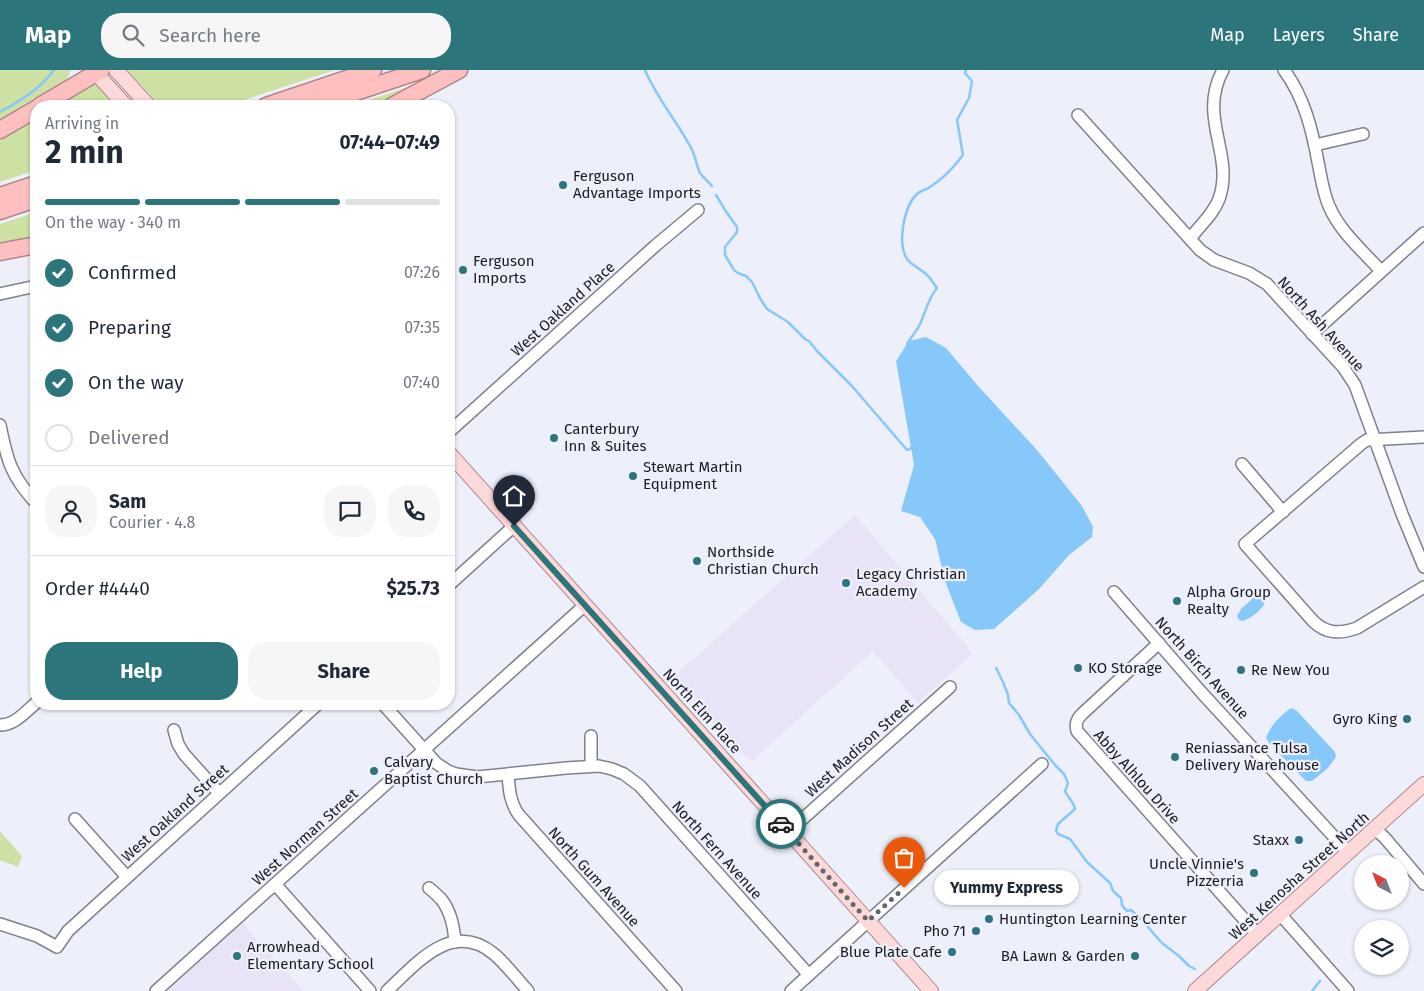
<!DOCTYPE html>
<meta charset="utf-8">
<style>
:root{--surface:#fff;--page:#f6f6f7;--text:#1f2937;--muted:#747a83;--line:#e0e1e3;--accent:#2c767b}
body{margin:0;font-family:"Fira Sans",sans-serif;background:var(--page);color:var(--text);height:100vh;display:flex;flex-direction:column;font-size:19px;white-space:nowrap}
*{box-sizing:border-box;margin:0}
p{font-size:16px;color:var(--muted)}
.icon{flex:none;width:28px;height:28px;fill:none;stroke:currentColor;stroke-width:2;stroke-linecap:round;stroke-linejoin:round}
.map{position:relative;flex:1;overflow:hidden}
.side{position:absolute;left:30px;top:30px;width:425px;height:610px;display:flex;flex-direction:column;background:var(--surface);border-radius:20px;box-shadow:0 1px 4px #0004}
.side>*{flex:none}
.needle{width:32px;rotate:318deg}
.controls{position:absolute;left:1354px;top:785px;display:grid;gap:10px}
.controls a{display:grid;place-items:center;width:55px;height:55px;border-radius:50%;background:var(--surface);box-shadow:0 1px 4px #0004;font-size:25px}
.pin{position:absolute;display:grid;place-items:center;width:42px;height:42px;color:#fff;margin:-51px -21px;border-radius:50% 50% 50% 0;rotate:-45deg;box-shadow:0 0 5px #0007}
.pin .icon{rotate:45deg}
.courier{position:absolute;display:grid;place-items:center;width:50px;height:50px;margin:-25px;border:4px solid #2c767b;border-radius:50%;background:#fff;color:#222;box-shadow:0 1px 6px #0007}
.bubble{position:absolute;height:35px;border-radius:18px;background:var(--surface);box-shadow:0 1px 4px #0004;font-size:16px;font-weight:700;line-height:35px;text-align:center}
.summary em{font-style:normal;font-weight:700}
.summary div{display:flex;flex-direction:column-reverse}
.summary{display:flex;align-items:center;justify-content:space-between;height:85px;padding:0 15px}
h1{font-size:32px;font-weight:700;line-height:38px}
.bar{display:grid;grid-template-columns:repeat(4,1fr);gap:8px 5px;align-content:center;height:60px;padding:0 15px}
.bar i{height:6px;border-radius:4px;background:var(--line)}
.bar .active{background:var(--accent)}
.bar p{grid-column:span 4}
.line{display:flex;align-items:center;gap:12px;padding:0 15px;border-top:1px solid var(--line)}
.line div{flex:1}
.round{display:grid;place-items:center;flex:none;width:52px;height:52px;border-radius:20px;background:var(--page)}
ol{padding:0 15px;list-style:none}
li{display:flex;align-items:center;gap:15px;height:55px}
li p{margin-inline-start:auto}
li .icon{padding:5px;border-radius:50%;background:var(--accent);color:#fff;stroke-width:4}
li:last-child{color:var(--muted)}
li i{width:28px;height:28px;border:2px solid var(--line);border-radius:50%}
.button{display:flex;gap:10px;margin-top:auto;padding:10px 15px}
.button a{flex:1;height:58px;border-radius:20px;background:var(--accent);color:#fff;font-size:20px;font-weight:700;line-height:58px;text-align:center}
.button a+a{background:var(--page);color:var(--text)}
header{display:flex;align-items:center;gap:30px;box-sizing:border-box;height:70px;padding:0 25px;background:var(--accent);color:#fff}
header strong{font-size:24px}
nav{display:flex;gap:28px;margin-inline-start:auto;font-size:18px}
.search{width:350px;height:45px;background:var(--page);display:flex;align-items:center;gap:12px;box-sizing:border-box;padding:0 18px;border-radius:20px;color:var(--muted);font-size:19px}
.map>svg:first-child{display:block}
.education{fill:#e9e3f8}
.green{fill:#cce1a3}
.water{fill:#86c8f9}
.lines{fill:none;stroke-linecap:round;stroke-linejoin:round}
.stream{stroke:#86c8f9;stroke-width:2.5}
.minor-casing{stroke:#7f828c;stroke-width:14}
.major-casing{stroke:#af8689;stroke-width:16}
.highway-casing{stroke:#af8689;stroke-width:19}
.minor{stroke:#fff;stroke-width:11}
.major{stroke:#fed9da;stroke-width:14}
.highway{stroke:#febfc1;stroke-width:16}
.done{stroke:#64666d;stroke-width:5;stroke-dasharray:0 9}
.route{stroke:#2c767b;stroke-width:6}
.poi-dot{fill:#2c767b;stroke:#edf0fb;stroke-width:2}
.labels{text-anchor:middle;stroke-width:4.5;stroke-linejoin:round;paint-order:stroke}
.poi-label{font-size:15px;fill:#1b1c20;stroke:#edf0fb;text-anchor:start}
.street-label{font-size:15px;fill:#1b1c20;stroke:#edf0fb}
</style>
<header>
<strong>Map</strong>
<div class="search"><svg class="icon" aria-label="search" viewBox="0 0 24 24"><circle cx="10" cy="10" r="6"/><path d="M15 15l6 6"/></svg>Search here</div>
<nav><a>Map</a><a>Layers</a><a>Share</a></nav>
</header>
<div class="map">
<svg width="1424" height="921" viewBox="0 0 1424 921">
<rect width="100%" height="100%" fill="#edf0fb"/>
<g class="education">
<path d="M855,445L973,583L918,633L873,581L753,690L737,681L673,607Z"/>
<path d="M241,851L303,921H164Z"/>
</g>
<g class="green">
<path d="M0,0H71L67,9L0,50Z"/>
<path d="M127,0H335L226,36H161Z"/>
<path d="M423,12L420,16L382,36H351Z"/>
<path d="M97,15L114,36H52L88,16Z"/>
<path d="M36,45V100L0,112V66Z"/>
<path d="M36,142V168L0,174V154Z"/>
<path d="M0,761L22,786L18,797L0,790Z"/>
</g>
<g class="water">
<path d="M926,267L946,278L978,316L1037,380L1082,436L1093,457L1092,467L1069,485L1039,519L994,559L975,560L961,552L945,511L935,469L920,447L901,441L914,395L896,291L909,271Z"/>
<path d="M1260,522H1264L1266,526C1266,538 1253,547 1243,551L1239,550L1237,546L1241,539Z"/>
<path d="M1291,638L1296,640L1335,682L1336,687L1328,698L1312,711H1306L1269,673L1266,668C1270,656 1281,645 1291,638Z"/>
</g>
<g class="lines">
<g class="stream">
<path d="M645,0C656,27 676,50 690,76C695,84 696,93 699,101C701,106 708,111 712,116"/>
<path d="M0,42C20,31 40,19 54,0"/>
<path d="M716,125L725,140L737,157V162L725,177V185L734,200L738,203L746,206L752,212L761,230L767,239L788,252L805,269L809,271L817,281L851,315L907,380L914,377"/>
<path d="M907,274C911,267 917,261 920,254C926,241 928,229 937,218C933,214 932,209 928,206C922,199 912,196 907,189C897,173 904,136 917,124C921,120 926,120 930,117C943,109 954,97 963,85L957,50L969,28L972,11L965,3L966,0"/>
<path d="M996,598L1003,612L1008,625L1009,633L1019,645L1030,664L1055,695L1064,704L1068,713L1065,721C1068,728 1074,732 1075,739L1058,754L1056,760L1058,764L1070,769L1087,792L1110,813L1113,821L1121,828L1122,835L1124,838L1127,841L1131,840L1140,848L1162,873L1179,886L1189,896L1195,899"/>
<path d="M1312,921L1320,911"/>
</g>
<defs>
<g id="minor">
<path d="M1284,0C1304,27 1312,59 1318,92C1321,107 1323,122 1329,136C1340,162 1363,181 1381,201"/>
<path d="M1078,45L1200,180L1214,190L1249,203L1267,214L1343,297L1355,315L1402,444L1424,497"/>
<path d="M1315,75L1363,64"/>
<path d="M1190,169C1200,155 1213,145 1219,129C1235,84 1197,48 1223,0"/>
<path d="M0,224L36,216"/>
<path d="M1312,264L1424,163"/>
<path d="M0,355C7,390 11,406 36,433"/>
<path d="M449,362L655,176L698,140"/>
<path d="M1424,367L1367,370L1361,374L1245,474L1313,551C1326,564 1340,564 1357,558L1424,517"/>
<path d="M1242,394L1283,442"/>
<path d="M449,515L514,456"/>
<path d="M1114,522L1202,623L1348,782"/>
<path d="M1159,573L1082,644C1077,649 1075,653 1077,661L1258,865"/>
<path d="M383,634L436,693L448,701L456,704L477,707L566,698L599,696L612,699L624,704L640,716L809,905"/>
<path d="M0,655C15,655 25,642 36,633"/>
<path d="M174,660L178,674L184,684L219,723"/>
<path d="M591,666V696"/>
<path d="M508,704C509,719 510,733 519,745L676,921"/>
<path d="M75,749L127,807"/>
<path d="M1375,759L1385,768L1424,814"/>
<path d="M788,762L950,617"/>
<path d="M275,814L370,921"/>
<path d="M429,818C433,821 437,825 441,829C450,840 454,858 455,872"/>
<path d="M1280,844L1348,921"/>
<path d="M0,854L37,866L57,877L68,861L318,634"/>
<path d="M156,921L585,535"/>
<path d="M387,921C416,894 452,849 494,884C507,895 517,909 528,921"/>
<path d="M791,921L1042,694"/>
</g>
<g id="major">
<path d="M93,0L126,36"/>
<path d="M116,0L149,36"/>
<path d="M449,383L931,921"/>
<path d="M1195,921L1424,714"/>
</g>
<g id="highway">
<path d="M40,36L101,0"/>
<path d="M266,36L373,0"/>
<path d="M314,36L422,0"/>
<path d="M392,36L459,0"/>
<path d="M0,60L36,39"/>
<path d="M0,126L36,114"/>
<path d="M0,141L36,129"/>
<path d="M0,182L36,175"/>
</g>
</defs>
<use href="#minor" class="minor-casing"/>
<use href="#major" class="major-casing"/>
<use href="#highway" class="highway-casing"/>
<use href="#minor" class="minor"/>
<use href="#major" class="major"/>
<use href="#highway" class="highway"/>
</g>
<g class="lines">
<path class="done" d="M781,754L868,851L904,818"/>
<path class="route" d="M514,456L781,754"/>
</g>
<g class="poi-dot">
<circle cx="563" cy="115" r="5"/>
<circle cx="463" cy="200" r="5"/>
<circle cx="554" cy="368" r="5"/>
<circle cx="633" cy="406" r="5"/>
<circle cx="697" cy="491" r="5"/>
<circle cx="846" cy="513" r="5"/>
<circle cx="1177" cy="531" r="5"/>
<circle cx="1078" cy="598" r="5"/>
<circle cx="1241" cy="600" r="5"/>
<circle cx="1407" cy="649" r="5"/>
<circle cx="1175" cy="687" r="5"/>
<circle cx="374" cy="701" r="5"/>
<circle cx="1299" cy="770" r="5"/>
<circle cx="1254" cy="803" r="5"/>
<circle cx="989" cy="849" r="5"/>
<circle cx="976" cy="861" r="5"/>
<circle cx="952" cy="882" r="5"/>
<circle cx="237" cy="886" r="5"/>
<circle cx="1135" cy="886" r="5"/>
</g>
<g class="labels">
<g class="poi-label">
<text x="573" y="111">Ferguson<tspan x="573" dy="17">Advantage Imports</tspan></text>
<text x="473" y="196">Ferguson<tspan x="473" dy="17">Imports</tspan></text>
<text x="564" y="364">Canterbury<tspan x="564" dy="17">Inn &amp; Suites</tspan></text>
<text x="643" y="402">Stewart Martin<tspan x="643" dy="17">Equipment</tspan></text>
<text x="707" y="487">Northside<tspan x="707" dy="17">Christian Church</tspan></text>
<text x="856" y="509">Legacy Christian<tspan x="856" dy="17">Academy</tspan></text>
<text x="1187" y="527">Alpha Group<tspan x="1187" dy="17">Realty</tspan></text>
<text x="1088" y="603">KO Storage</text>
<text x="1251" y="605">Re New You</text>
<text x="1397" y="654" text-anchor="end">Gyro King</text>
<text x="1185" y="683">Reniassance Tulsa<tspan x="1185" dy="17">Delivery Warehouse</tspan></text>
<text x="384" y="697">Calvary<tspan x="384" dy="17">Baptist Church</tspan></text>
<text x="1289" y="775" text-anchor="end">Staxx</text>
<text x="1244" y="799" text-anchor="end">Uncle Vinnie's<tspan x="1244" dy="17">Pizzerria</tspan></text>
<text x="999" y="854">Huntington Learning Center</text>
<text x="966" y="866" text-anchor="end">Pho 71</text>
<text x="247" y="882">Arrowhead<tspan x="247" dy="17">Elementary School</tspan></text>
<text x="942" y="887" text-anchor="end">Blue Plate Cafe</text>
<text x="1125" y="891" text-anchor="end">BA Lawn &amp; Garden</text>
</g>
<g class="street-label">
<text transform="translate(563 239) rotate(-42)" y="5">West Oakland Place</text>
<text transform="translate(1321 254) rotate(48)" y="5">North Ash Avenue</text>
<text transform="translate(1202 598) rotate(48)" y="5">North Birch Avenue</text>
<text transform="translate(702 641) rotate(48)" y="5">North Elm Place</text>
<text transform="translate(859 678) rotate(-42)" y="5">West Madison Street</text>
<text transform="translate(1137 707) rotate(48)" y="5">Abby Alhlou Drive</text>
<text transform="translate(175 743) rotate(-42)" y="5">West Oakland Street</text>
<text transform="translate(305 767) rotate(-42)" y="5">West Norman Street</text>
<text transform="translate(717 780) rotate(48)" y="5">North Fern Avenue</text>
<text transform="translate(1299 806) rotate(-42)" y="5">West Kenosha Street North</text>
<text transform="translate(594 807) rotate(48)" y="5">North Gum Avenue</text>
</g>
</g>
</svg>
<div class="controls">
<a><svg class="needle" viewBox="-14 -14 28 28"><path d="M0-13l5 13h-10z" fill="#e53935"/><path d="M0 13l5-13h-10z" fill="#747a83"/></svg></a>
<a><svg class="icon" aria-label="layers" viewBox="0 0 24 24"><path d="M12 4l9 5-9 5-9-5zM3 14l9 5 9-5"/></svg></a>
</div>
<div class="pin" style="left:904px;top:818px;background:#ea580c"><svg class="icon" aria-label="bag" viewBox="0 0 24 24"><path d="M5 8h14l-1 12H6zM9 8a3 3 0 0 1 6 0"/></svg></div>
<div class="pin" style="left:514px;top:456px;background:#1f2937"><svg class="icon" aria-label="home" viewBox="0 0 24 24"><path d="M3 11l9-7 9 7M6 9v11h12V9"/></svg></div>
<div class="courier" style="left:781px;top:754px"><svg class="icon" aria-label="car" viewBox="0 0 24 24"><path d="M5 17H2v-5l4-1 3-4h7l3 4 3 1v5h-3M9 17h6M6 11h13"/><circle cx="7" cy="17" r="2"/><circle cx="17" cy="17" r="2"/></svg></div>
<div class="bubble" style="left:934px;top:800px;width:145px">Yummy Express</div>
<section class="side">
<div class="summary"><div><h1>2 min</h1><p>Arriving in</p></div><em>07:44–07:49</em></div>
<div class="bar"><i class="active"></i><i class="active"></i><i class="active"></i><i></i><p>On the way · 340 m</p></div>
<ol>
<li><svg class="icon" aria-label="check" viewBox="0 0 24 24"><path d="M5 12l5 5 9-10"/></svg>Confirmed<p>07:26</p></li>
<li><svg class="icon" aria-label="check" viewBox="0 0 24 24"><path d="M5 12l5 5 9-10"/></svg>Preparing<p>07:35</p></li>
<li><svg class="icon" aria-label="check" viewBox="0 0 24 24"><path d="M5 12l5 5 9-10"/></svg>On the way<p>07:40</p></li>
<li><i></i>Delivered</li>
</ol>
<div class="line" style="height:90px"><a class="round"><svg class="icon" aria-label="person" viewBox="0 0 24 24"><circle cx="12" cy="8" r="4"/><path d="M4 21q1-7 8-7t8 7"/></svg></a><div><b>Sam</b><p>Courier · 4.8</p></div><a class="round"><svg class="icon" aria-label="chat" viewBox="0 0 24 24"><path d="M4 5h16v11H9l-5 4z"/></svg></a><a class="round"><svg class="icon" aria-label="phone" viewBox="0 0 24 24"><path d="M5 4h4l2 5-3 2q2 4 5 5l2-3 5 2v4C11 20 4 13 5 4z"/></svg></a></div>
<div class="line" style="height:65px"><div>Order #4440</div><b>$25.73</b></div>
<div class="button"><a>Help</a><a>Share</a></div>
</section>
</div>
